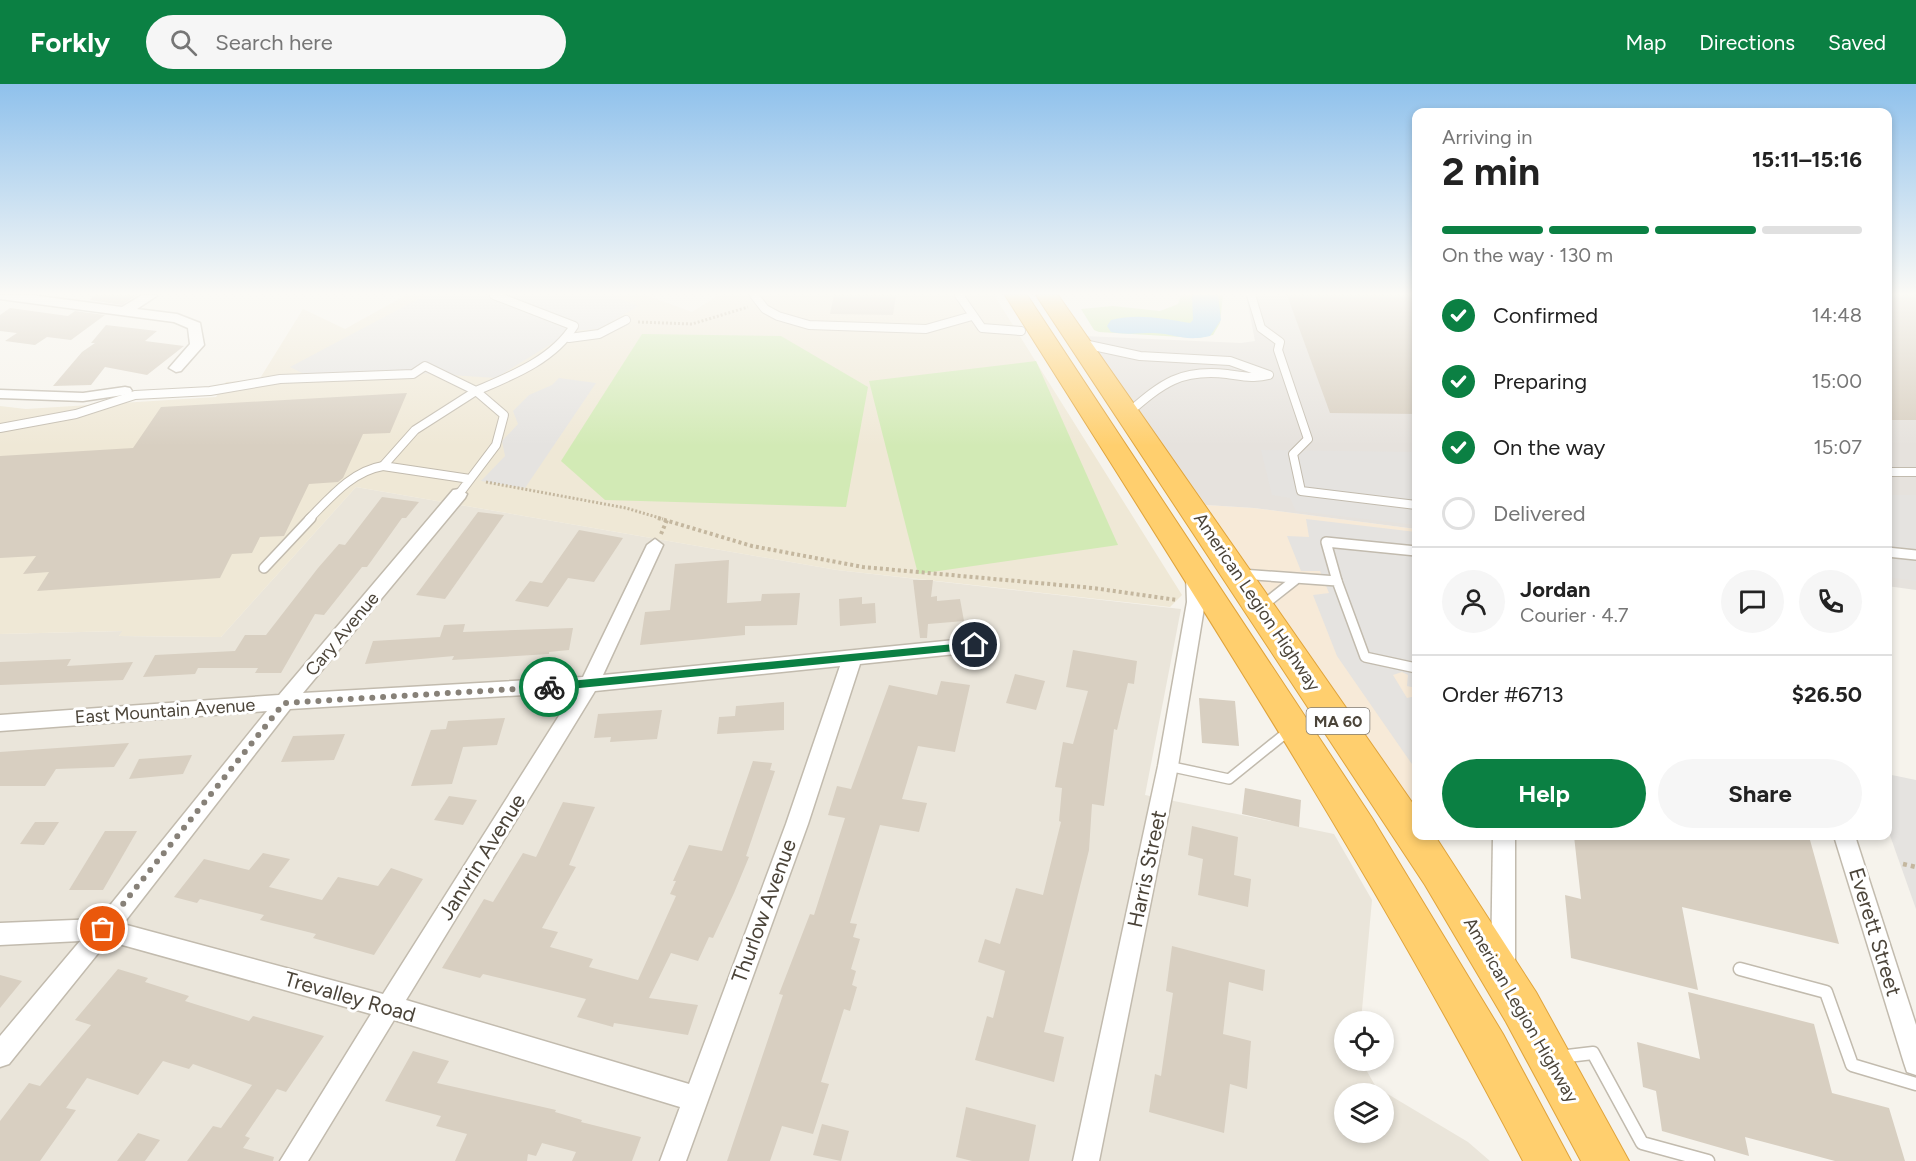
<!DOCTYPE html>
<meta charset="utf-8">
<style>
:root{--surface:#fff;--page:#f6f6f6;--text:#222;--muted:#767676;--line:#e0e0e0;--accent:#0b8043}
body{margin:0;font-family:Figtree,sans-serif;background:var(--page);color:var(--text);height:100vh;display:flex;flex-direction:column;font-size:22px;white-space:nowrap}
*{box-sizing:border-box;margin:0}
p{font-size:20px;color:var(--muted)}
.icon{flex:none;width:33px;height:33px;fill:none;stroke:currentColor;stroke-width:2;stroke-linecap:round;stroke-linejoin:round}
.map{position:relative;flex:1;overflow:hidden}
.drawer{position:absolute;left:1412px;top:24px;width:480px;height:732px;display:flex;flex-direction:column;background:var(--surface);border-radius:12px;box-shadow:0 3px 9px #0003}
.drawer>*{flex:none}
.controls{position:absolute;left:1334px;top:927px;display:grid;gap:12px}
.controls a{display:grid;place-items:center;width:60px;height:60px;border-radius:50%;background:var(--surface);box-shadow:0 3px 9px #0003;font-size:30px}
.pin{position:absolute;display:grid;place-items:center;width:51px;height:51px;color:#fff;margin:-26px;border:3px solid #fff;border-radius:50%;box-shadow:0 2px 6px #0007}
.courier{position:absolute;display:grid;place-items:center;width:60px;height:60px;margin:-30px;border:4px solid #0b8043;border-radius:50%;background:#fff;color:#222;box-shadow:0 2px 8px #0007}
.overview em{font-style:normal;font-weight:700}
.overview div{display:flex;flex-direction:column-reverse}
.overview{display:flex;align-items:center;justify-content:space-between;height:102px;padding:0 30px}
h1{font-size:39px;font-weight:700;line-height:45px}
.bar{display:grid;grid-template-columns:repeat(4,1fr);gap:9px 6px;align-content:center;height:72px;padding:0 30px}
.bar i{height:8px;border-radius:4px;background:var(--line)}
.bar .active{background:var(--accent)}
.bar p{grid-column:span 4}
.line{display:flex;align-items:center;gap:15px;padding:0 30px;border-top:2px solid var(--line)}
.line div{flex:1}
.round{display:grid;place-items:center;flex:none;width:63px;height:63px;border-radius:32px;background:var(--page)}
ol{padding:0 30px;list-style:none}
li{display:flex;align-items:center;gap:18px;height:66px}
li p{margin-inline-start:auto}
li .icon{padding:6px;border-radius:50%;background:var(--accent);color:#fff;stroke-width:4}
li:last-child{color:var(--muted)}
li i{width:33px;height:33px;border:3px solid var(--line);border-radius:50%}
.cta{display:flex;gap:12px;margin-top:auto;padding:12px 30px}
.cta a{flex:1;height:69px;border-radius:36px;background:var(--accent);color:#fff;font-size:24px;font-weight:700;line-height:69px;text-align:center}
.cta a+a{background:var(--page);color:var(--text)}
header{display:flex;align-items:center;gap:36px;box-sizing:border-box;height:84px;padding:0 30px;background:var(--accent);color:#fff}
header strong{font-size:28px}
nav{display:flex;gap:33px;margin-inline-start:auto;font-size:21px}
.search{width:420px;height:54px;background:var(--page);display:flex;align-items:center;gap:15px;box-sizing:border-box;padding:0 21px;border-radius:33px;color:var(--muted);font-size:22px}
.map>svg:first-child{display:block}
.residential{fill:#eae5da;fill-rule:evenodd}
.commercial{fill:#f7ead8}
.industrial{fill:#e6e2dd}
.education{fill:#efe8d6}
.green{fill:#d2eab5}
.parking{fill:#e5e3e0}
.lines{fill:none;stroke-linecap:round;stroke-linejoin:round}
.river{fill:#a9d4f2;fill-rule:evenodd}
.building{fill:#d8cfc1}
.lane-far2-casing{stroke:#c2bbae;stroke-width:10}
.lane-far1-casing{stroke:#c2bbae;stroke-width:12}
.lane-casing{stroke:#c2bbae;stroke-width:15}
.street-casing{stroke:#c2bbae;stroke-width:3}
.highway-casing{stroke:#e0a43c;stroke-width:2}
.path-far2{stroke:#c4b79f;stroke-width:3;stroke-dasharray:2 2;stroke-linecap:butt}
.path-far1{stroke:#c4b79f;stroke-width:4;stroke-dasharray:3 3;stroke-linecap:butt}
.path{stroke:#c4b79f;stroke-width:4.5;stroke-dasharray:4 4;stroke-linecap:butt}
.lane-far2{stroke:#fff;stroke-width:8}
.lane-far1{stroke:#fff;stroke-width:9}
.lane{stroke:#fff;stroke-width:12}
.street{fill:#fff;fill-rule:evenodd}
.highway{fill:#ffcf6e;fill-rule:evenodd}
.route{fill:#0b8043}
.done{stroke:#878178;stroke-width:6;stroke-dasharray:0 10.8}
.labels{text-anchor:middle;stroke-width:6;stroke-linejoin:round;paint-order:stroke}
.shield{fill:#fff;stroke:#817c74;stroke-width:1.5}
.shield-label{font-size:16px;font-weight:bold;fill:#4b4439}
.street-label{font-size:18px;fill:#4b4439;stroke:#fff}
.near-street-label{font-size:21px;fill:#4b4439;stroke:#fff}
</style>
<header>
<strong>Forkly</strong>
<div class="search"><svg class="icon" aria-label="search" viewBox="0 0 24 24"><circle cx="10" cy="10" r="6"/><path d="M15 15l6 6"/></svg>Search here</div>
<nav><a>Map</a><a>Directions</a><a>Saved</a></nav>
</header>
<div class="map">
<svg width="1916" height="1077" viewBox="0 0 1916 1077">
<rect width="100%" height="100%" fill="#f6f3ec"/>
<path class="residential" d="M356,403L837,486L1181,525L1145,711L1334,750L1372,816L1361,937L1344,938V976L1361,977L1376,1003L1468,1058L1490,1077H0V550L123,547L119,552L221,553ZM1344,1010H1383V1048H1344Z"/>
<path class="commercial" d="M1206,421L1254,424L1416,445V723L1409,724Z"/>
<g class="industrial">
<path d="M1246,211H1416V445L1254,424L1206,421L1084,252L1241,259L1255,257Z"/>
<path d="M1887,211H1916V506L1887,502Z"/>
</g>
<path class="education" d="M406,211H646L692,228L719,211H994L1182,511L1170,523L837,486L356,403L221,553L119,552L122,547L0,550V322L26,325L216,313L226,298L259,296L303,225L345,245Z"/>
<g class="green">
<path d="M1181,211H1223L1220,239L1213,251L1198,254L1099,248L1094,246L1081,225L1113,222L1160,227L1178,220Z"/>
<path d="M642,250L781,252L868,303L846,423L605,416L561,377Z"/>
<path d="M1036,277L1118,461L918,490L869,297Z"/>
</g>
<g class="parking">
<path d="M447,211H611L639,222L598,245L572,247L496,294L405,288L308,292L290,283L420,214Z"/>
<path d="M559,294L596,299L525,404L481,397L505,372L502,357L518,340L513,327L529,311L552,301Z"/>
<path d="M1261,366L1416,368V441L1296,427L1290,414L1272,411Z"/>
<path d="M1887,411H1916V497L1887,493Z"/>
<path d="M1306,435L1416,448V604L1407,602L1408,591L1402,588L1393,591L1407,614L1416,612V686L1337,572L1313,511L1329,509L1320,487H1301L1287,452L1309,453Z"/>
<path d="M1887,690L1916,696V825L1887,743Z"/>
</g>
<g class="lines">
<path class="river" d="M1192,211H1218L1221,236L1210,252C1184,258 1177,250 1154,249C1139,249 1125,251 1111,248L1107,242L1111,236C1138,229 1164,235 1190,239L1193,236Z"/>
</g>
<g class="building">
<path d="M94,211H137L122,221L90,216Z"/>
<path d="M834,211H896L893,231L830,230Z"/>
<path d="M1287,211H1416V330L1330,329Z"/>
<rect x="1887" y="211" width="29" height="125"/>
<path d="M10,224L68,232L75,227L105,231L71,256L47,253L35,261L5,257L17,249L0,247V231Z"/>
<path d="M106,241L157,247L145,257L184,262L147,291L105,283L91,301L53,302L82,268L95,259H91Z"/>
<path d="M407,309L390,349L363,350L343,394L338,398L309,400L284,452L260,453L252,469L232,470L220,494L37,507L49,488L23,490L36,472L0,474V372L133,364L161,323Z"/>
<path d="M382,413L419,418L406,434H402L367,483H362L324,531L315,530L281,589H255L258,584H198L195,590L143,593L155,571L235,567L245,551H266L318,484L339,460L345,461Z"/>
<path d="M478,428L504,431L445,515L416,511Z"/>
<path d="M579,446L623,454L594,498L568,494L548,523L515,517L530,497L542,499Z"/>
<path d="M729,476L727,519L761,517L762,510L800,509L797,541L745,542V551L640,561L645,528L670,526L675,480Z"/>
<path d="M913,496H933L931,513L937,512V517L960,515L964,537L928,540L927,554H920Z"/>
<path d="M862,513V520L875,519L876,539L840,542L839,515Z"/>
<path d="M465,540L463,548L573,544L569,566L549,568V570L452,576L454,572L365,580L373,557L440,553L444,541Z"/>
<path d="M1073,566L1137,577L1134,600L1128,599L1117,646L1114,645L1104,722L1092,720L1089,766L1044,948L1064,953L1054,998L975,976L987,932L993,934L1005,887L978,878L985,855L1000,860L1016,804L1043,811L1061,738L1059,737L1062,704L1055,703L1063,658L1073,660L1088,607L1066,603Z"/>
<path d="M71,575L67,582L133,578L123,596L0,601V578Z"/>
<path d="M1015,590L1045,597L1036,626L1006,619Z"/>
<path d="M941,597L970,601L955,668L918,662L902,715L927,719L919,748L880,741L850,839L857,840L853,853L860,855L851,885L856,887L852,901L857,903L850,927L844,925L821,998L829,1000L813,1050L782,1042L770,1077H727L783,911L779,910L810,830L814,831L845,734L828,731L837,702L851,705L889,601L937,611Z"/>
<path d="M1199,614L1235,617L1239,662L1202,659Z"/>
<path d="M784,618V646L717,650L719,633L735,632L736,622Z"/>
<path d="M662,626L657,655L610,658L611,653L594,654L598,630Z"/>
<path d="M505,634L497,661L463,663L452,700L411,702L431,646L446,645L448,637Z"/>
<path d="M345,650L334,676L281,678L293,652Z"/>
<path d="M129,659L114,683L56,685L45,702H0V668Z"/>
<path d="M192,671L183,690L129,695L139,675Z"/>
<path d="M753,677L772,679L770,686L775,687L746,772L749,773L734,809L713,854L709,853L698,877L671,869L649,914L698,921L688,951L614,939L613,943L577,933L586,915L483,890L480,894L442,884L484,815L493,818L523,769L536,773L563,718L595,723L569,781L576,783L542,844L558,848L550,863L593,875L589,883L638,896L676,812L670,810L676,797H673L689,761L722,767Z"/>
<path d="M1245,704L1301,716L1299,743L1242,730Z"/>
<path d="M449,712L477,716L463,741L434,736Z"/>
<path d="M35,738H59L44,761L20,760Z"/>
<path d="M1192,742L1238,753L1234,791L1251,795L1248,823L1198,811L1203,775L1188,771Z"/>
<path d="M105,747H137L103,806H69Z"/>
<path d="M1574,752H1791L1810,756L1839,860L1682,823L1698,906L1571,874L1565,811L1581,815Z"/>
<path d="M263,769L290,775L269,803L322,816L338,793L378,802L391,784L423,795L374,871L313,854L316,850L260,836L264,831L200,815L197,819L174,813L204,775L249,786Z"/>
<path d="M1172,862L1265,886L1263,907L1229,898L1223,950L1251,957L1247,1005L1230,1000L1224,1049L1149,1028L1155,990L1161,992L1173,909L1166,907Z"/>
<path d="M118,885L148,894L145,898L189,912L185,917L249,937L253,932L324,952L286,1008L277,1005L245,1052L250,1054L243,1064L274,1073L273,1077H187L213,1042L221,1044L252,1001L193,980L189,985L163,977L138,1011L87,994L66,1024L76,1026L40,1077H0V1037L29,999L40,1002L91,941L75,936Z"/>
<path d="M0,891L22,897L0,924Z"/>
<path d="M1688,908L1814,940L1832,1009L1889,1024L1905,1077H1835L1745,1053L1749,1072L1662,1047L1656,1007L1643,1003L1637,958L1700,975Z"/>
<path d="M413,967L449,977L437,999L556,1026L555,1028L582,1036L581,1038L641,1053L632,1077H572L576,1068L542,1059L536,1072L528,1070L527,1077H455L467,1050L436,1042L441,1032L385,1017Z"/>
<path d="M966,1023L1036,1041L1029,1077H972L956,1073Z"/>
<path d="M822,1040L849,1047L841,1077L813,1071Z"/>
<path d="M138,1049L160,1056L145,1077H117Z"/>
</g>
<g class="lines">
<defs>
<g id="lane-far2">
<path d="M754,211L765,225L778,232L809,241L926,245L972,232"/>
<path d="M959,211L982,244L1021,247"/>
<path d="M1251,211L1261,244L1280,258L1278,266L1308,355L1293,370L1301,407L1416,421"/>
<path d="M569,254L599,250L626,236"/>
<path d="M1084,260L1140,272L1230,277L1269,291C1255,295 1242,292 1227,290C1180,285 1163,299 1128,329"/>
<path d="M0,344L76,330L135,311L210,307L280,295L413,290L425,282L476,307C511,292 553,276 574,242L494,211"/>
<path d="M1887,388H1916"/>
<path d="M459,410L496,361L504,331L476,307L415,346L383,382L470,395"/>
<path d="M309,435C330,414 352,387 383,382"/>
</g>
<g id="lane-far1">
<path d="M1887,468L1916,471"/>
<path d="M264,484L311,434"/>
<path d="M1241,490L1337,497L1365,573L1416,584"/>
<path d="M1337,497L1326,458L1416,467"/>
<path d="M1262,522L1295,496"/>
<path d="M1168,682L1229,695L1291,645"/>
</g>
<g id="lane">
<path d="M1740,885L1826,908L1852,981L1916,1000"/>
<path d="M1559,973L1593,969L1642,1059L1708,1077"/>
</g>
<g id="street">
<path d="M0,211H31L122,223L142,211H158L137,225L177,230L200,239L204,261L181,287L176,288L169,284L190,260L188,244L174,238L0,215Z"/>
<path d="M125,303L130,304L132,307L130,310L83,317L0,314V306L83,309Z"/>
<path d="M459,405L467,410L465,414L303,609L583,593L647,461L655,455L663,461L603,591L975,554L981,556L984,561L981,566L975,568L860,580L808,740L686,1077H660L680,1023L394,936L308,1077H280L371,930L108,857L9,980L0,983V952L80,857L0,861V839L99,835L267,627L0,647V631L279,611L453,406ZM840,582L786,740L689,1000L406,916L595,607ZM574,608L383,910L123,840L290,625Z"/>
<path d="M1195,485L1204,491L1205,518L1178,682L1099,1077H1073L1158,682L1187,518L1186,491Z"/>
<path d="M1493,752H1515V882L1511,890L1503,893L1495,890L1491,882Z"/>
<path d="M1834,752H1855L1916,941V991L1907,988L1904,979Z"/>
</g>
<g id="highway">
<path d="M1005,211H1027L1372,734L1503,950L1571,1077H1523C1368,778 1184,496 1005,211Z"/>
<path d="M1036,211H1058L1416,724V752H1435L1536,908L1629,1077H1581L1506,938L1425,801Z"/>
</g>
</defs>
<use href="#lane-far2" class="lane-far2-casing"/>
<use href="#lane-far1" class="lane-far1-casing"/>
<use href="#lane" class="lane-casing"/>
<use href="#street" class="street-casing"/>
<use href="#highway" class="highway-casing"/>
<g class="path-far2">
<path d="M638,238L692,240L748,223"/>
<path d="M486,398L626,424L663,435"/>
</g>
<g class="path-far1">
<path d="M658,434L752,462L863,483L1093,504L1177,516"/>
<path d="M661,450L667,436"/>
</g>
<path class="path" d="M1903,780L1916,783"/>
<use href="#lane-far2" class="lane-far2"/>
<use href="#lane-far1" class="lane-far1"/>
<use href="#lane" class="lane"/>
<use href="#street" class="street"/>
<use href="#highway" class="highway"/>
</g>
<linearGradient id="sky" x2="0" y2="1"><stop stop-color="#8fc1ec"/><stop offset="0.58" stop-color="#fbfaf6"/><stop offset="1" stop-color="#fbfaf6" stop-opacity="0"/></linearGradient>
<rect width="1916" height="362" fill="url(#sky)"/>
<path class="route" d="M975,558L980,561L975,565L549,607L544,603L549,599Z"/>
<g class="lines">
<path class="done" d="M103,845L284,619L549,603"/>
</g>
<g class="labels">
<rect class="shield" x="1306.5" y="624" width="63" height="26" rx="4.5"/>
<g class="shield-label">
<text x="1338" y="643">MA 60</text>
</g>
<g class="street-label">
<text transform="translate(1257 518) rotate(56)" y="6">American Legion Highway</text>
<text transform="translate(342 550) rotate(-50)" y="6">Cary Avenue</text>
<text transform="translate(165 627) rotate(-4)" y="6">East Mountain Avenue</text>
<text transform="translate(1521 926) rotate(60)" y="6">American Legion Highway</text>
</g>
<g class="near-street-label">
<text transform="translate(482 773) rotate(-58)" y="7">Janvrin Avenue</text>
<text transform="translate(1147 785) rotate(-78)" y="7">Harris Street</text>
<text transform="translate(764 827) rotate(-70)" y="7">Thurlow Avenue</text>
<text transform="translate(1875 848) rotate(73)" y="7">Everett Street</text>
<text transform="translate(350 913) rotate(16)" y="7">Trevalley Road</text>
</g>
</g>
</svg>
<div class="controls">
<a><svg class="icon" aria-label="locate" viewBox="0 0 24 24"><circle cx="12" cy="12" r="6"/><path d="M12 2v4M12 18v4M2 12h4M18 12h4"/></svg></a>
<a><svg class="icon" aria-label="layers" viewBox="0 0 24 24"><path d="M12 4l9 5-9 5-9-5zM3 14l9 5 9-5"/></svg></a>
</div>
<div class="pin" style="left:103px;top:845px;background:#ea580c"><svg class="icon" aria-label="bag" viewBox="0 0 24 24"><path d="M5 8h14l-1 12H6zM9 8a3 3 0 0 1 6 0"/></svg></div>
<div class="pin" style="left:975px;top:561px;background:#1f2937"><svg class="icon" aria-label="home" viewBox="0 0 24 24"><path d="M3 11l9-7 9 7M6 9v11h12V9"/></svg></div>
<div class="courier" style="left:549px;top:603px"><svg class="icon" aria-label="bike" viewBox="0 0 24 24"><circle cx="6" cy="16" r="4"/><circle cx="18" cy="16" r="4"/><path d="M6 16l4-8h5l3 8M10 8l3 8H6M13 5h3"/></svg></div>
<section class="drawer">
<div class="overview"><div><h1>2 min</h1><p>Arriving in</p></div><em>15:11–15:16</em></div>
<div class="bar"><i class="active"></i><i class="active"></i><i class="active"></i><i></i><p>On the way · 130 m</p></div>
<ol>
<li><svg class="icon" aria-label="check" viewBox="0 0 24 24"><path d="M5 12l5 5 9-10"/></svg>Confirmed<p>14:48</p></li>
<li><svg class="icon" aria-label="check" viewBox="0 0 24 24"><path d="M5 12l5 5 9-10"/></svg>Preparing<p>15:00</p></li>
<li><svg class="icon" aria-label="check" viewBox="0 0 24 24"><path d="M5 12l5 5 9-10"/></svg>On the way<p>15:07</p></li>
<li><i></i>Delivered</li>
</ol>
<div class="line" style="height:108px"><a class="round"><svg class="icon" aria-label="person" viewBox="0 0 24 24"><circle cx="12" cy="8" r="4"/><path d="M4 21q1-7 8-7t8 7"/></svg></a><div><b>Jordan</b><p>Courier · 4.7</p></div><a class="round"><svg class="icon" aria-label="chat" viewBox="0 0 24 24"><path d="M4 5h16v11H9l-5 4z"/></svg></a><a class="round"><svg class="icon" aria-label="phone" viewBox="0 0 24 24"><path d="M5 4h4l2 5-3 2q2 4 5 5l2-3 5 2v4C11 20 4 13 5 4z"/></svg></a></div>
<div class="line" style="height:78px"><div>Order #6713</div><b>$26.50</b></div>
<div class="cta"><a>Help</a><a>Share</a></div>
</section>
</div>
